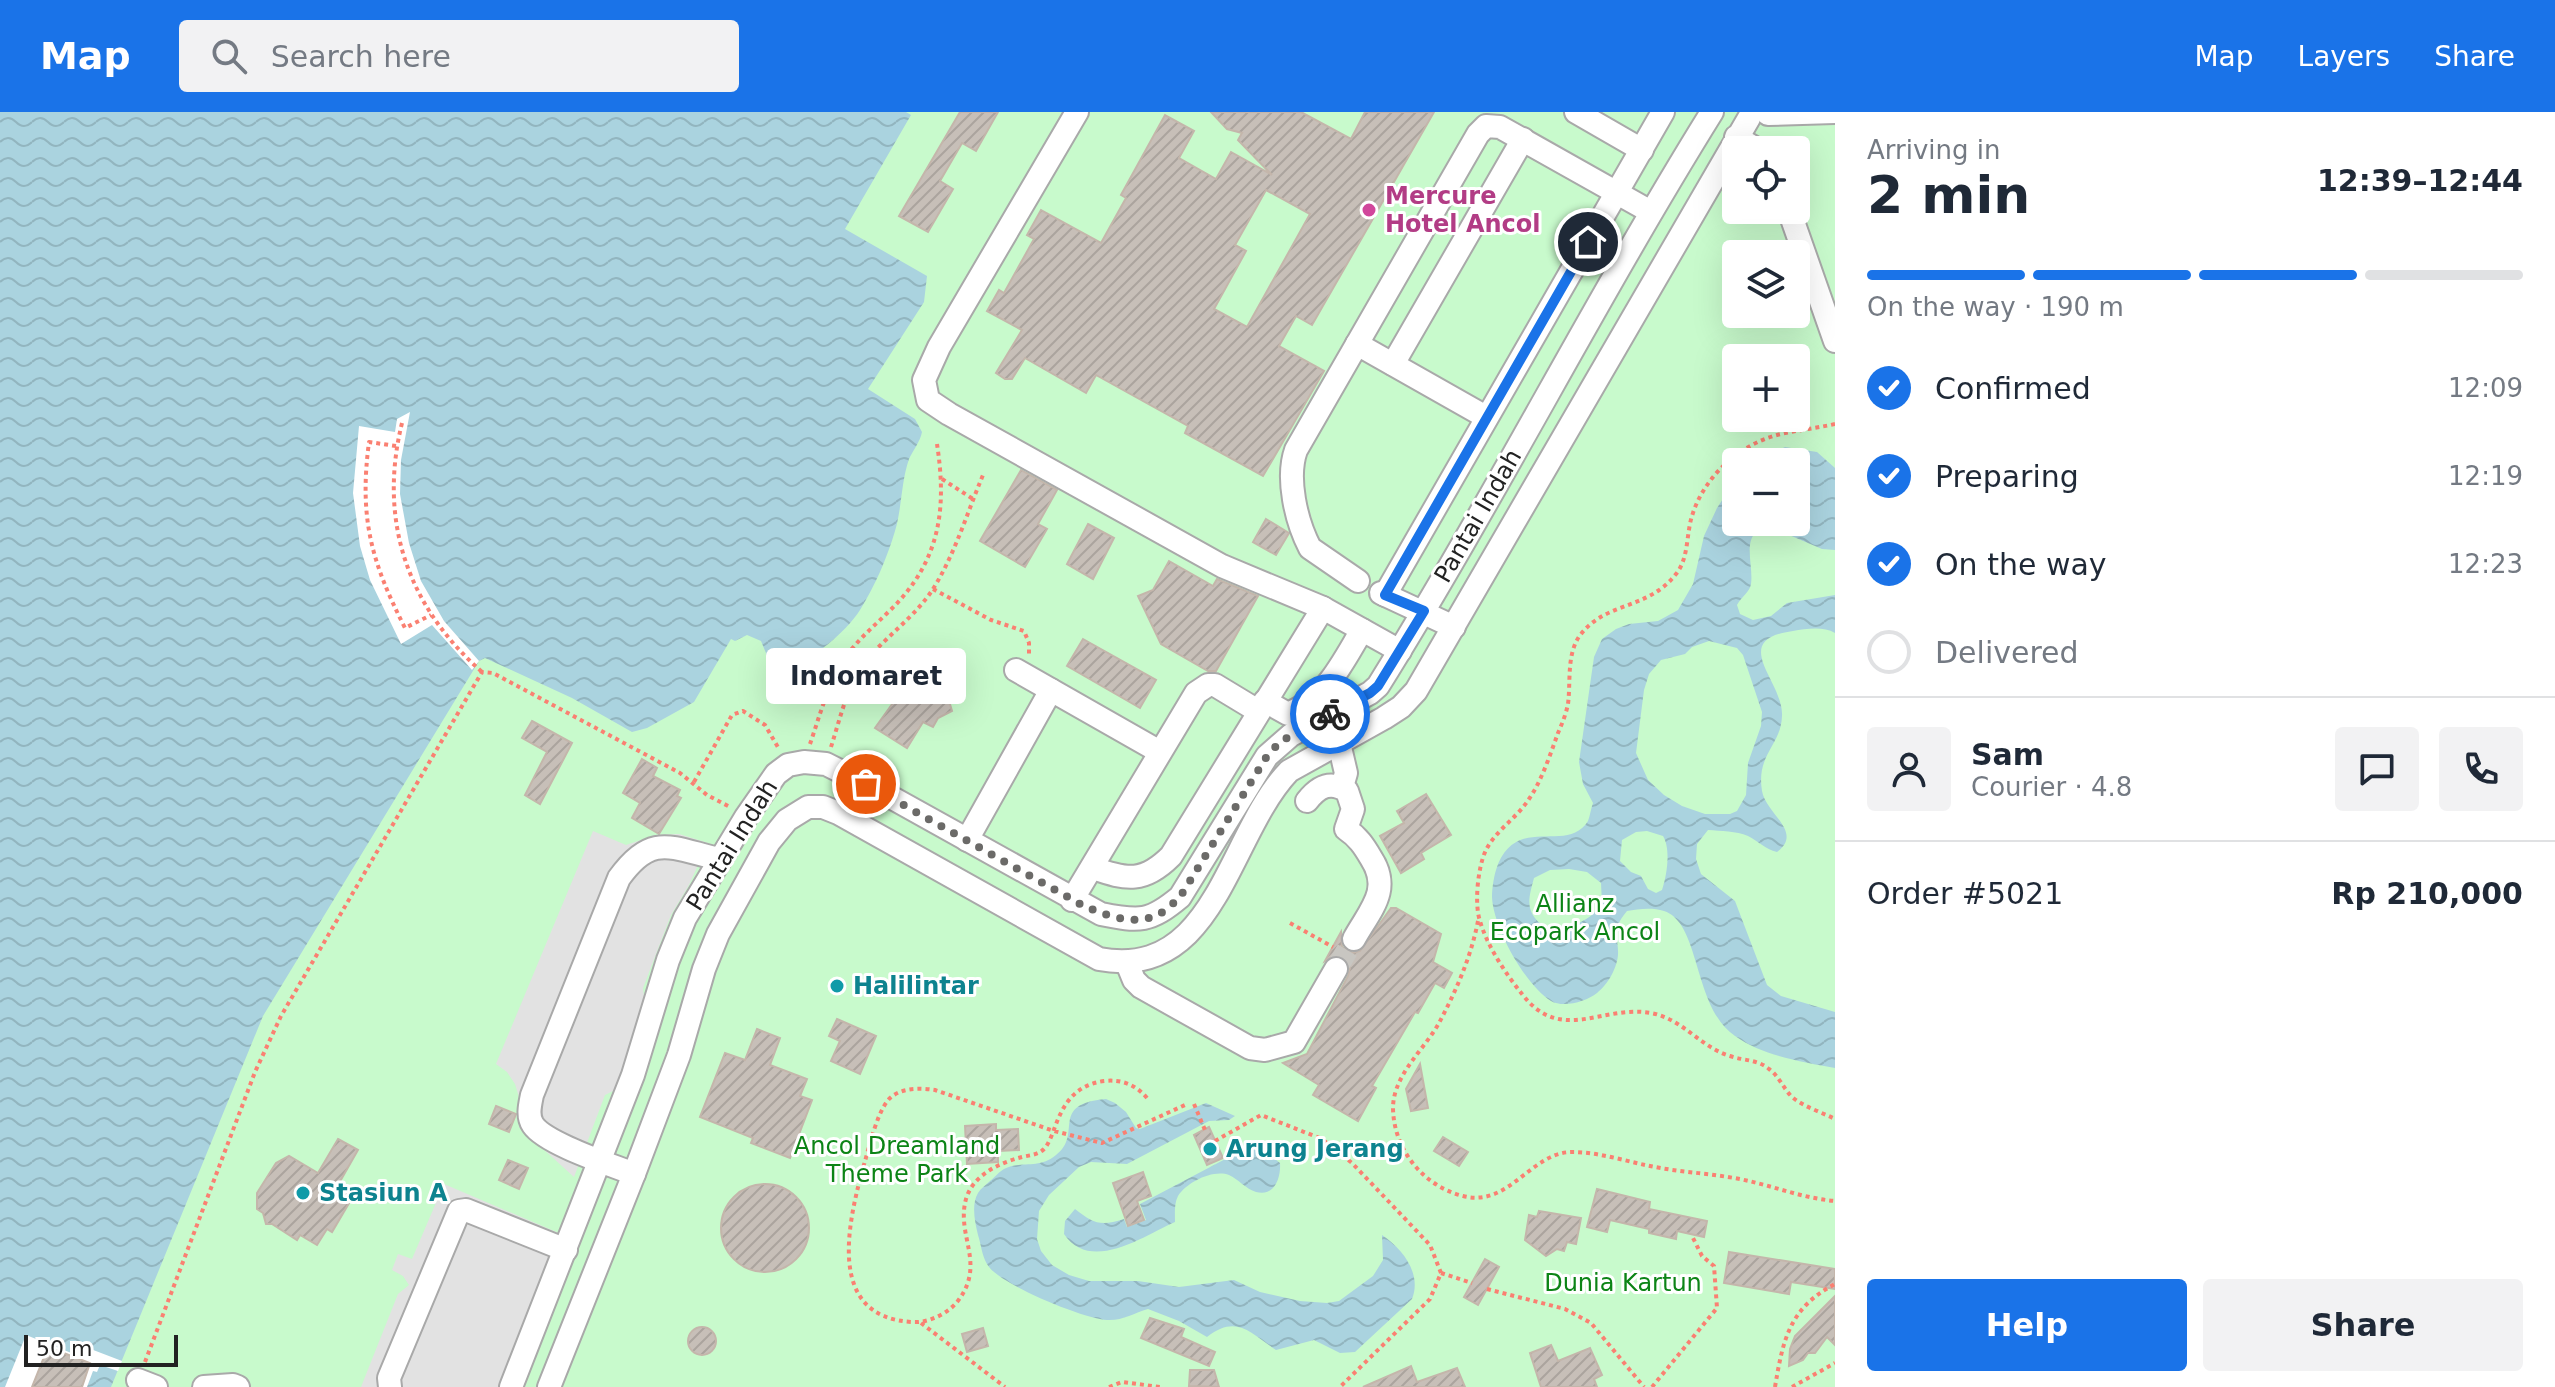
<!DOCTYPE html>
<meta charset="utf-8">
<style>
:root{--surface:#fff;--page:#f2f2f3;--text:#1f2937;--muted:#747a83;--line:#e0e1e3;--accent:#1a73e8}
body{margin:0;font-family:"DejaVu Sans",sans-serif;background:var(--page);color:var(--text);height:100vh;display:flex;flex-direction:column;font-size:30px;white-space:nowrap}
*{box-sizing:border-box;margin:0}
p{font-size:26px;color:var(--muted)}
.icon{flex:none;width:44px;height:44px;fill:none;stroke:currentColor;stroke-width:2;stroke-linecap:round;stroke-linejoin:round}
.map{position:relative;flex:1;overflow:hidden}
.sheet{display:flex;flex-direction:column;background:var(--surface);width:720px}
.sheet>*{flex:none}
.controls{position:absolute;left:1722px;top:24px;display:grid;gap:16px}
.controls a{display:grid;place-items:center;width:88px;height:88px;border-radius:8px;background:var(--surface);box-shadow:0 8px 32px #0002;font-size:40px}
.scale{position:absolute;left:24px;bottom:20px;width:154px;box-sizing:border-box;padding-left:8px;border:4px solid #222;border-top:0;font-size:22px;line-height:28px;white-space:nowrap;color:#222;-webkit-text-stroke:6px #fff;paint-order:stroke}
.pin{position:absolute;display:grid;place-items:center;width:68px;height:68px;color:#fff;margin:-34px;border:4px solid #fff;border-radius:50%;box-shadow:0 2px 8px #0007}
.courier{position:absolute;display:grid;place-items:center;width:80px;height:80px;margin:-40px;border:6px solid #1a73e8;border-radius:50%;background:#fff;color:#222;box-shadow:0 2px 10px #0007}
.bubble{position:absolute;height:56px;border-radius:8px;background:var(--surface);box-shadow:0 8px 32px #0002;font-size:26px;font-weight:700;line-height:56px;text-align:center}
.headline em{font-style:normal;font-weight:700}
.headline div{display:flex;flex-direction:column-reverse}
.headline{display:flex;align-items:center;justify-content:space-between;height:136px;padding:0 32px}
h1{font-size:52px;font-weight:700;line-height:60px}
.bar{display:grid;grid-template-columns:repeat(4,1fr);gap:12px 8px;align-content:center;height:96px;padding:0 32px}
.bar i{height:10px;border-radius:6px;background:var(--line)}
.bar .current{background:var(--accent)}
.bar p{grid-column:span 4}
.line{display:flex;align-items:center;gap:20px;padding:0 32px;border-top:2px solid var(--line)}
.line div{flex:1}
.round{display:grid;place-items:center;flex:none;width:84px;height:84px;border-radius:8px;background:var(--page)}
ol{padding:0 32px;list-style:none}
li{display:flex;align-items:center;gap:24px;height:88px}
li p{margin-inline-start:auto}
li .icon{padding:8px;border-radius:50%;background:var(--accent);color:#fff;stroke-width:4}
li:last-child{color:var(--muted)}
li i{width:44px;height:44px;border:4px solid var(--line);border-radius:50%}
.action{display:flex;gap:16px;margin-top:auto;padding:16px 32px}
.action a{flex:1;height:92px;border-radius:8px;background:var(--accent);color:#fff;font-size:32px;font-weight:700;line-height:92px;text-align:center}
.action a+a{background:var(--page);color:var(--text)}
header{display:flex;align-items:center;gap:48px;box-sizing:border-box;height:112px;padding:0 40px;background:var(--accent);color:#fff}
header strong{font-size:38px}
nav{display:flex;gap:44px;margin-inline-start:auto;font-size:28px}
.search{width:560px;height:72px;background:var(--page);display:flex;align-items:center;gap:20px;box-sizing:border-box;padding:0 28px;border-radius:8px;color:var(--muted);font-size:30px}
main{display:flex;flex:1;min-height:0}
.map>svg:first-child{display:block}
.park{fill:#c8facc;fill-rule:evenodd}
.parking{fill:#e2e2e2}
.water{fill:url(#water-waves);fill-rule:evenodd}
.pier{fill:#fff}
.building{fill:url(#building-hatch);stroke:#c4b6ab;stroke-width:2;fill-rule:evenodd}
.lines{fill:none;stroke-linecap:round;stroke-linejoin:round}
.minor-tunnel{stroke:#c8c6c1;stroke-width:22;stroke-dasharray:22 11;stroke-linecap:butt}
.minor-casing{stroke:#a9a9a9;stroke-width:26}
.path{stroke:#fa8072;stroke-width:4;stroke-dasharray:4 4;stroke-linecap:butt}
.minor{stroke:#fff;stroke-width:22}
.done{stroke:#6b6a68;stroke-width:8;stroke-dasharray:0 14.4}
.route{stroke:#1a73e8;stroke-width:10}
.hotel-dot{fill:#d1479c;stroke:#fff;stroke-width:3}
.culture-dot{fill:#0f9aa8;stroke:#fff;stroke-width:3}
.labels{text-anchor:middle;stroke-width:6;stroke-linejoin:round;paint-order:stroke}
.hotel-label{font-size:24px;font-weight:bold;fill:#b23c85;stroke:#fff;text-anchor:start}
.street-label{font-size:24px;fill:#222;stroke:#fff}
.park-label{font-size:24px;fill:#0c8416;stroke:#fff}
.culture-label{font-size:24px;font-weight:bold;fill:#0d838f;stroke:#fff;text-anchor:start}
</style>
<header>
<strong>Map</strong>
<div class="search"><svg class="icon" aria-label="search" viewBox="0 0 24 24"><circle cx="10" cy="10" r="6"/><path d="M15 15l6 6"/></svg>Search here</div>
<nav><a>Map</a><a>Layers</a><a>Share</a></nav>
</header>
<main>
<div class="map">
<svg width="1835" height="1275" viewBox="0 0 1835 1275">
<defs>
<pattern id="water-waves" width="16" height="10" patternUnits="userSpaceOnUse" patternTransform="scale(2)"><rect width="16" height="10" fill="#aad3df"/><path d="M0 5q4-4 8 0t8 0" fill="none" stroke="#92b5bf"/></pattern>
<pattern id="building-hatch" width="6" height="6" patternUnits="userSpaceOnUse" patternTransform="scale(2)"><rect width="6" height="6" fill="#c7bfb8"/><path d="M-1 1l2-2M0 6l6-6M5 7l2-2" fill="none" stroke="#aba49e"/></pattern>
</defs>
<rect width="100%" height="100%" fill="#f2efe9"/>
<path class="park" d="M0,0H1835V1275H0ZM1736,38H1796V98H1736ZM1736,142H1796V202H1736ZM1736,246H1796V306H1736ZM1736,350H1796V410H1736Z"/>
<g class="parking">
<path d="M593,719L626,733L656,723L679,722L708,731L689,773L671,803L643,876L645,894L615,978L605,983L574,1065L519,1015V985L515,972L507,960L496,952Z"/>
<path d="M444,1072L561,1122L498,1275H361L398,1182L409,1173L403,1164L392,1158L398,1142L412,1147Z"/>
</g>
<g class="water">
<path d="M0,0H906L911,3L845,117L927,164L924,190L868,277L915,307L922,320C920,330 913,338 909,347C901,370 902,396 895,419C887,446 875,474 860,498C846,521 795,565 767,559L766,541L761,529L747,523L735,529L731,527L694,590L647,616L632,620L572,586L485,546L479,549L263,904L111,1275H0Z"/>
<path d="M1785,335L1817,340L1835,356V438L1822,437L1768,414C1739,421 1754,451 1751,472C1750,480 1741,485 1737,493L1740,502L1753,508L1771,504L1787,491L1835,483V521C1823,514 1806,517 1793,519C1727,528 1784,569 1782,604C1781,634 1756,642 1762,679C1766,702 1804,720 1777,740C1765,737 1758,729 1748,724C1736,719 1721,719 1708,718L1697,732L1696,747L1701,762L1735,789L1767,873L1781,884L1835,900V956C1803,950 1763,944 1735,924C1693,896 1701,811 1664,799C1652,795 1638,797 1627,799C1623,804 1619,809 1618,814C1615,823 1618,831 1618,839C1619,853 1608,873 1597,881C1586,890 1563,896 1551,889C1525,873 1493,815 1492,785C1492,776 1494,763 1497,755C1517,701 1567,743 1588,709C1590,704 1591,696 1593,691L1583,672L1579,650L1594,545L1602,527L1616,517L1629,512L1658,509L1678,498L1693,472L1704,424L1717,396L1736,367V410H1796V350H1755ZM1709,529L1737,536L1743,543L1762,600L1761,614L1748,651L1746,683L1737,699L1730,702H1705L1682,694L1664,683L1648,668L1636,641L1644,578L1649,562L1661,548L1685,542L1692,535ZM1647,719L1663,724C1671,737 1667,763 1662,778L1656,781L1648,777L1641,764L1631,760L1620,749L1622,728L1636,720ZM1569,757L1587,760L1601,771L1602,792C1585,814 1570,815 1543,814C1525,799 1528,788 1534,766L1550,758Z"/>
<path d="M1106,987L1115,991L1126,1000L1136,1016L1140,1017L1206,991L1235,1004L1229,1008L1209,1009L1127,1052L1091,1050L1079,1055L1049,1083L1039,1099L1037,1127L1041,1139L1052,1153L1069,1163L1089,1169H1138L1179,1175L1234,1168L1260,1180L1300,1189L1327,1191L1339,1189L1373,1164L1383,1148L1382,1123C1403,1137 1422,1162 1412,1187L1355,1240L1340,1241L1314,1228L1276,1238C1250,1221 1237,1202 1207,1225L1179,1209L1148,1197C1134,1201 1122,1209 1107,1208C1084,1207 996,1171 987,1152C982,1144 981,1132 978,1123C975,1110 971,1093 978,1081C981,1076 986,1073 990,1069C995,1065 1000,1059 1004,1057C1021,1048 1038,1058 1056,1043C1084,1022 1048,992 1106,987Z"/>
<path d="M1250,1034H1259L1280,1051C1281,1065 1275,1085 1256,1080C1246,1077 1238,1067 1229,1063C1213,1057 1187,1070 1178,1084C1174,1092 1175,1101 1175,1110C1145,1123 1091,1162 1064,1122L1065,1109L1075,1097C1093,1111 1100,1115 1124,1107L1127,1115L1146,1108L1140,1092Z"/>
</g>
<g class="pier">
<path d="M410,300L401,348L400,382L409,431L421,469L444,509L479,549L472,558L432,513L401,532L370,468L360,434L353,381L359,314L395,320L397,307Z"/>
<path d="M26,1223L84,1246L88,1236L122,1249L118,1259L100,1253L97,1260L93,1259L87,1275H5Z"/>
</g>
<g class="building">
<path d="M960,0H998L976,39L962,31L940,69L953,77L928,120L899,104Z"/>
<path d="M1211,0H1301L1351,27L1365,0H1434L1312,213L1296,204L1279,234L1324,259L1263,364L1185,321L1188,314L1096,263L1086,281L1025,246L1012,267H1005L996,261L1022,218L987,199L999,178L1004,181L1034,127L1027,123L1041,98L1101,131L1126,86L1121,83L1165,3L1194,19L1179,46L1216,67L1231,40L1272,63L1238,28L1242,21L1227,17ZM1266,78L1310,102L1247,215L1214,197L1246,139L1235,133Z"/>
<path d="M1021,358L1057,378L1038,412L1047,417L1025,455L980,429Z"/>
<path d="M1266,407L1289,421L1276,443L1253,430Z"/>
<path d="M1088,412L1114,426L1093,467L1067,452Z"/>
<path d="M1169,449L1213,474L1217,467L1258,484L1216,559H1208L1161,532L1138,484L1153,478Z"/>
<path d="M1083,527L1156,568L1140,596L1067,554Z"/>
<path d="M923,549L955,567L947,582L952,599L938,606L933,615L923,610L907,636L875,616Z"/>
<path d="M532,609L572,631L540,692L525,683L547,640L522,626Z"/>
<path d="M642,647L657,656L653,664L680,678L677,684L681,686L659,722L632,706L640,691L623,681Z"/>
<path d="M1426,682L1451,723L1421,741L1424,747L1401,761L1380,724L1404,711L1397,699Z"/>
<path d="M1391,796H1396L1441,822L1433,850L1452,861L1444,876L1435,871L1418,901L1415,900L1372,974L1376,976L1358,1009L1313,983L1319,973L1283,951L1307,942L1348,864L1350,856L1344,845L1335,843L1325,849L1341,820L1342,835L1353,841L1360,839Z"/>
<path d="M837,907L876,924L860,962L831,949L840,929L829,924Z"/>
<path d="M757,917L780,926L770,953L807,967L800,984L812,988L790,1046L751,1031L753,1026L700,1005L725,941L745,948Z"/>
<path d="M1420,952L1428,996L1411,999L1406,977Z"/>
<path d="M496,994L516,1002L509,1020L489,1012Z"/>
<path d="M996,1012V1018L1018,1017L1019,1038L998,1039V1050L967,1052L965,1014Z"/>
<path d="M1209,1015L1223,1046L1207,1053L1194,1023Z"/>
<path d="M1443,1025L1468,1040L1459,1054L1434,1039Z"/>
<path d="M338,1027L358,1038L338,1073L349,1080L347,1083L352,1086L332,1120L327,1117L317,1133L300,1123L297,1128L272,1112H266L263,1101L257,1097V1081L276,1051L289,1044L318,1061Z"/>
<path d="M508,1048L528,1056L519,1077L499,1068Z"/>
<path d="M1143,1060L1151,1084L1137,1089L1144,1108L1128,1114L1113,1071Z"/>
<circle cx="765" cy="1116" r="44"/>
<path d="M1597,1077L1650,1090L1649,1097L1707,1109L1704,1125L1677,1119L1676,1127L1649,1121V1117L1610,1108L1607,1120L1587,1115Z"/>
<path d="M1539,1099L1581,1106L1576,1132L1567,1130L1564,1139L1557,1137L1546,1144L1525,1128L1529,1103L1537,1105Z"/>
<path d="M1729,1140L1835,1157V1177L1791,1170L1789,1182L1724,1171Z"/>
<path d="M1485,1147L1499,1155L1478,1193L1464,1185Z"/>
<path d="M1835,1184V1233L1827,1225L1815,1241H1808L1803,1248L1789,1254L1790,1237L1795,1224Z"/>
<path d="M1150,1206L1184,1217L1181,1225L1215,1240L1209,1254L1141,1226Z"/>
<circle cx="702" cy="1229" r="14"/>
<path d="M983,1216L988,1234L967,1240L962,1222Z"/>
<path d="M1551,1233L1558,1249L1590,1236L1602,1263L1594,1267L1597,1275H1541L1530,1241Z"/>
<path d="M48,1235L90,1251L82,1275H32Z"/>
<path d="M1411,1254L1417,1270L1457,1256L1465,1275H1363Z"/>
<path d="M1190,1258H1214L1219,1275L1189,1274Z"/>
</g>
<g class="lines">
<path class="minor-tunnel" d="M1336,857L1354,827"/>
<defs>
<g id="minor">
<path d="M1077,0L939,235L924,268L928,288L949,302L1222,454L1323,496L1400,539"/>
<path d="M1576,0L1642,38"/>
<path d="M1768,2L1835,0"/>
<path d="M1736,25L1758,38"/>
<path d="M1789,98L1835,229"/>
<path d="M1357,232L1486,305"/>
<path d="M1393,252L1523,27"/>
<path d="M1358,469L1310,436C1296,409 1286,366 1296,338L1478,22L1486,14L1500,15L1651,100"/>
<path d="M1381,481L1454,515"/>
<path d="M1385,483L1663,0"/>
<path d="M1016,558L1160,640"/>
<path d="M1265,589L1288,602C1327,585 1341,553 1362,518"/>
<path d="M1339,631L1346,661L1342,675"/>
<path d="M1307,689C1318,675 1330,668 1347,679L1353,697L1346,717C1358,725 1364,734 1371,746C1392,778 1370,798 1354,827"/>
<path d="M967,728L1051,578"/>
<path d="M1093,756C1127,768 1144,771 1171,744L1323,496"/>
<path d="M1072,788L1196,581L1208,573H1215L1258,599"/>
<path d="M1127,851L1134,868L1141,875L1250,936L1265,938L1294,930L1336,857"/>
<path d="M634,1062C612,1053 546,1032 533,1013C527,1004 530,993 532,983L619,766C652,720 671,736 719,747"/>
<path d="M138,1268L156,1275"/>
<path d="M204,1275L233,1273L238,1275"/>
<path d="M390,1275L389,1266L459,1099L466,1098L566,1138"/>
<path d="M511,1275L633,963L668,848L685,806L746,705L776,662L788,653L804,650L826,652L887,683L1101,802C1140,810 1150,810 1180,785L1267,644L1291,623L1370,581L1378,574C1495,386 1595,188 1712,0"/>
<path d="M549,1275L634,1062L679,943L704,857L718,822L769,730L787,708L808,695H823L838,701L1099,847C1216,869 1227,724 1289,659L1384,606L1401,595L1416,579L1749,6"/>
</g>
</defs>
<use href="#minor" class="minor-casing"/>
<g class="path">
<path d="M402,311C378,408 407,494 482,560"/>
<path d="M1835,312C1817,316 1799,318 1781,322C1741,331 1704,364 1692,404C1686,423 1689,446 1676,462C1648,498 1607,489 1581,522C1566,541 1571,569 1568,592C1566,602 1562,612 1558,621C1550,643 1542,668 1529,687C1517,706 1496,718 1486,738C1478,754 1474,792 1480,809C1487,834 1506,862 1522,882C1561,933 1603,892 1651,901C1683,907 1700,935 1730,944C1744,949 1757,947 1769,957C1779,964 1783,976 1792,985C1804,995 1821,1000 1835,1007"/>
<path d="M396,334L369,330C359,406 371,449 405,516L431,503"/>
<path d="M942,367L973,387"/>
<path d="M933,477L991,508L1024,519L1029,531V543"/>
<path d="M810,632C819,606 827,576 841,552C856,527 881,509 900,488C942,441 946,391 937,332"/>
<path d="M831,635C841,604 848,569 870,544C890,522 917,502 933,477C955,442 967,401 983,363"/>
<path d="M694,670L732,603L743,599L765,613L779,637"/>
<path d="M1478,809C1471,845 1456,879 1439,911C1424,938 1394,962 1393,995C1393,1037 1423,1074 1463,1084C1509,1096 1531,1040 1572,1040C1598,1040 1625,1049 1650,1054C1678,1060 1706,1061 1734,1066C1769,1072 1800,1086 1835,1089"/>
<path d="M1290,811L1333,835"/>
<path d="M1147,986C1136,973 1122,967 1104,969C1076,973 1064,990 1055,1015C1052,1022 1049,1032 1044,1037C1038,1043 1030,1043 1022,1045C999,1051 973,1063 966,1087C956,1123 985,1150 960,1186C951,1200 930,1211 913,1210C823,1206 849,1106 865,1049C870,1032 877,1001 889,987C901,975 920,976 935,978L1054,1019L1102,1031L1185,993"/>
<path d="M1194,992L1205,1018"/>
<path d="M1215,1029L1261,1003L1322,1027L1352,1051L1430,1133L1441,1161L1430,1187L1340,1275"/>
<path d="M1441,1161L1472,1171"/>
<path d="M1487,1177L1565,1197L1591,1211L1644,1275"/>
<path d="M921,1211L1005,1275"/>
<path d="M145,1250L255,960L281,904L482,560L493,561L680,661L707,683L730,695"/>
<path d="M1109,1275L1122,1270L1160,1275"/>
<path d="M1652,1275L1717,1196L1714,1154L1702,1144L1693,1126"/>
<path d="M1775,1275C1783,1228 1789,1196 1835,1172"/>
<path d="M1792,1275L1835,1251"/>
</g>
<use href="#minor" class="minor"/>
</g>
<g class="lines">
<path class="done" d="M866,672L1082,793C1104,803 1136,815 1159,802C1167,798 1174,790 1180,785L1267,644L1280,630L1330,602"/>
<path class="route" d="M1330,602L1370,581L1378,574L1424,499L1385,483L1588,130"/>
</g>
<circle class="hotel-dot" cx="1369" cy="98" r="8"/>
<g class="culture-dot">
<circle cx="837" cy="874" r="8"/>
<circle cx="1210" cy="1037" r="8"/>
<circle cx="303" cy="1081" r="8"/>
</g>
<g class="labels">
<g class="hotel-label">
<text x="1385" y="92">Mercure<tspan x="1385" dy="28">Hotel Ancol</tspan></text>
</g>
<g class="street-label">
<text transform="translate(1478 404) rotate(-60)" y="8">Pantai Indah</text>
<text transform="translate(732 733) rotate(-58)" y="8">Pantai Indah</text>
</g>
<g class="park-label">
<text x="1575" y="800">Allianz<tspan x="1575" dy="28">Ecopark Ancol</tspan></text>
<text x="897" y="1042">Ancol Dreamland<tspan x="897" dy="28">Theme Park</tspan></text>
<text x="1623" y="1179">Dunia Kartun</text>
</g>
<g class="culture-label">
<text x="853" y="882">Halilintar</text>
<text x="1226" y="1045">Arung Jerang</text>
<text x="319" y="1089">Stasiun A</text>
</g>
</g>
</svg>
<div class="controls">
<a><svg class="icon" aria-label="locate" viewBox="0 0 24 24"><circle cx="12" cy="12" r="6"/><path d="M12 2v4M12 18v4M2 12h4M18 12h4"/></svg></a>
<a><svg class="icon" aria-label="layers" viewBox="0 0 24 24"><path d="M12 4l9 5-9 5-9-5zM3 14l9 5 9-5"/></svg></a>
<a>+</a>
<a>−</a>
</div>
<div class="scale">50 m</div>
<div class="pin" style="left:866px;top:672px;background:#ea580c"><svg class="icon" aria-label="bag" viewBox="0 0 24 24"><path d="M5 8h14l-1 12H6zM9 8a3 3 0 0 1 6 0"/></svg></div>
<div class="pin" style="left:1588px;top:130px;background:#1f2937"><svg class="icon" aria-label="home" viewBox="0 0 24 24"><path d="M3 11l9-7 9 7M6 9v11h12V9"/></svg></div>
<div class="courier" style="left:1330px;top:602px"><svg class="icon" aria-label="bike" viewBox="0 0 24 24"><circle cx="6" cy="16" r="4"/><circle cx="18" cy="16" r="4"/><path d="M6 16l4-8h5l3 8M10 8l3 8H6M13 5h3"/></svg></div>
<div class="bubble" style="left:766px;top:536px;width:200px">Indomaret</div>
</div>
<section class="sheet">
<div class="headline"><div><h1>2 min</h1><p>Arriving in</p></div><em>12:39–12:44</em></div>
<div class="bar"><i class="current"></i><i class="current"></i><i class="current"></i><i></i><p>On the way · 190 m</p></div>
<ol>
<li><svg class="icon" aria-label="check" viewBox="0 0 24 24"><path d="M5 12l5 5 9-10"/></svg>Confirmed<p>12:09</p></li>
<li><svg class="icon" aria-label="check" viewBox="0 0 24 24"><path d="M5 12l5 5 9-10"/></svg>Preparing<p>12:19</p></li>
<li><svg class="icon" aria-label="check" viewBox="0 0 24 24"><path d="M5 12l5 5 9-10"/></svg>On the way<p>12:23</p></li>
<li><i></i>Delivered</li>
</ol>
<div class="line" style="height:144px"><a class="round"><svg class="icon" aria-label="person" viewBox="0 0 24 24"><circle cx="12" cy="8" r="4"/><path d="M4 21q1-7 8-7t8 7"/></svg></a><div><b>Sam</b><p>Courier · 4.8</p></div><a class="round"><svg class="icon" aria-label="chat" viewBox="0 0 24 24"><path d="M4 5h16v11H9l-5 4z"/></svg></a><a class="round"><svg class="icon" aria-label="phone" viewBox="0 0 24 24"><path d="M5 4h4l2 5-3 2q2 4 5 5l2-3 5 2v4C11 20 4 13 5 4z"/></svg></a></div>
<div class="line" style="height:104px"><div>Order #5021</div><b>Rp 210,000</b></div>
<div class="action"><a>Help</a><a>Share</a></div>
</section>
</main>
